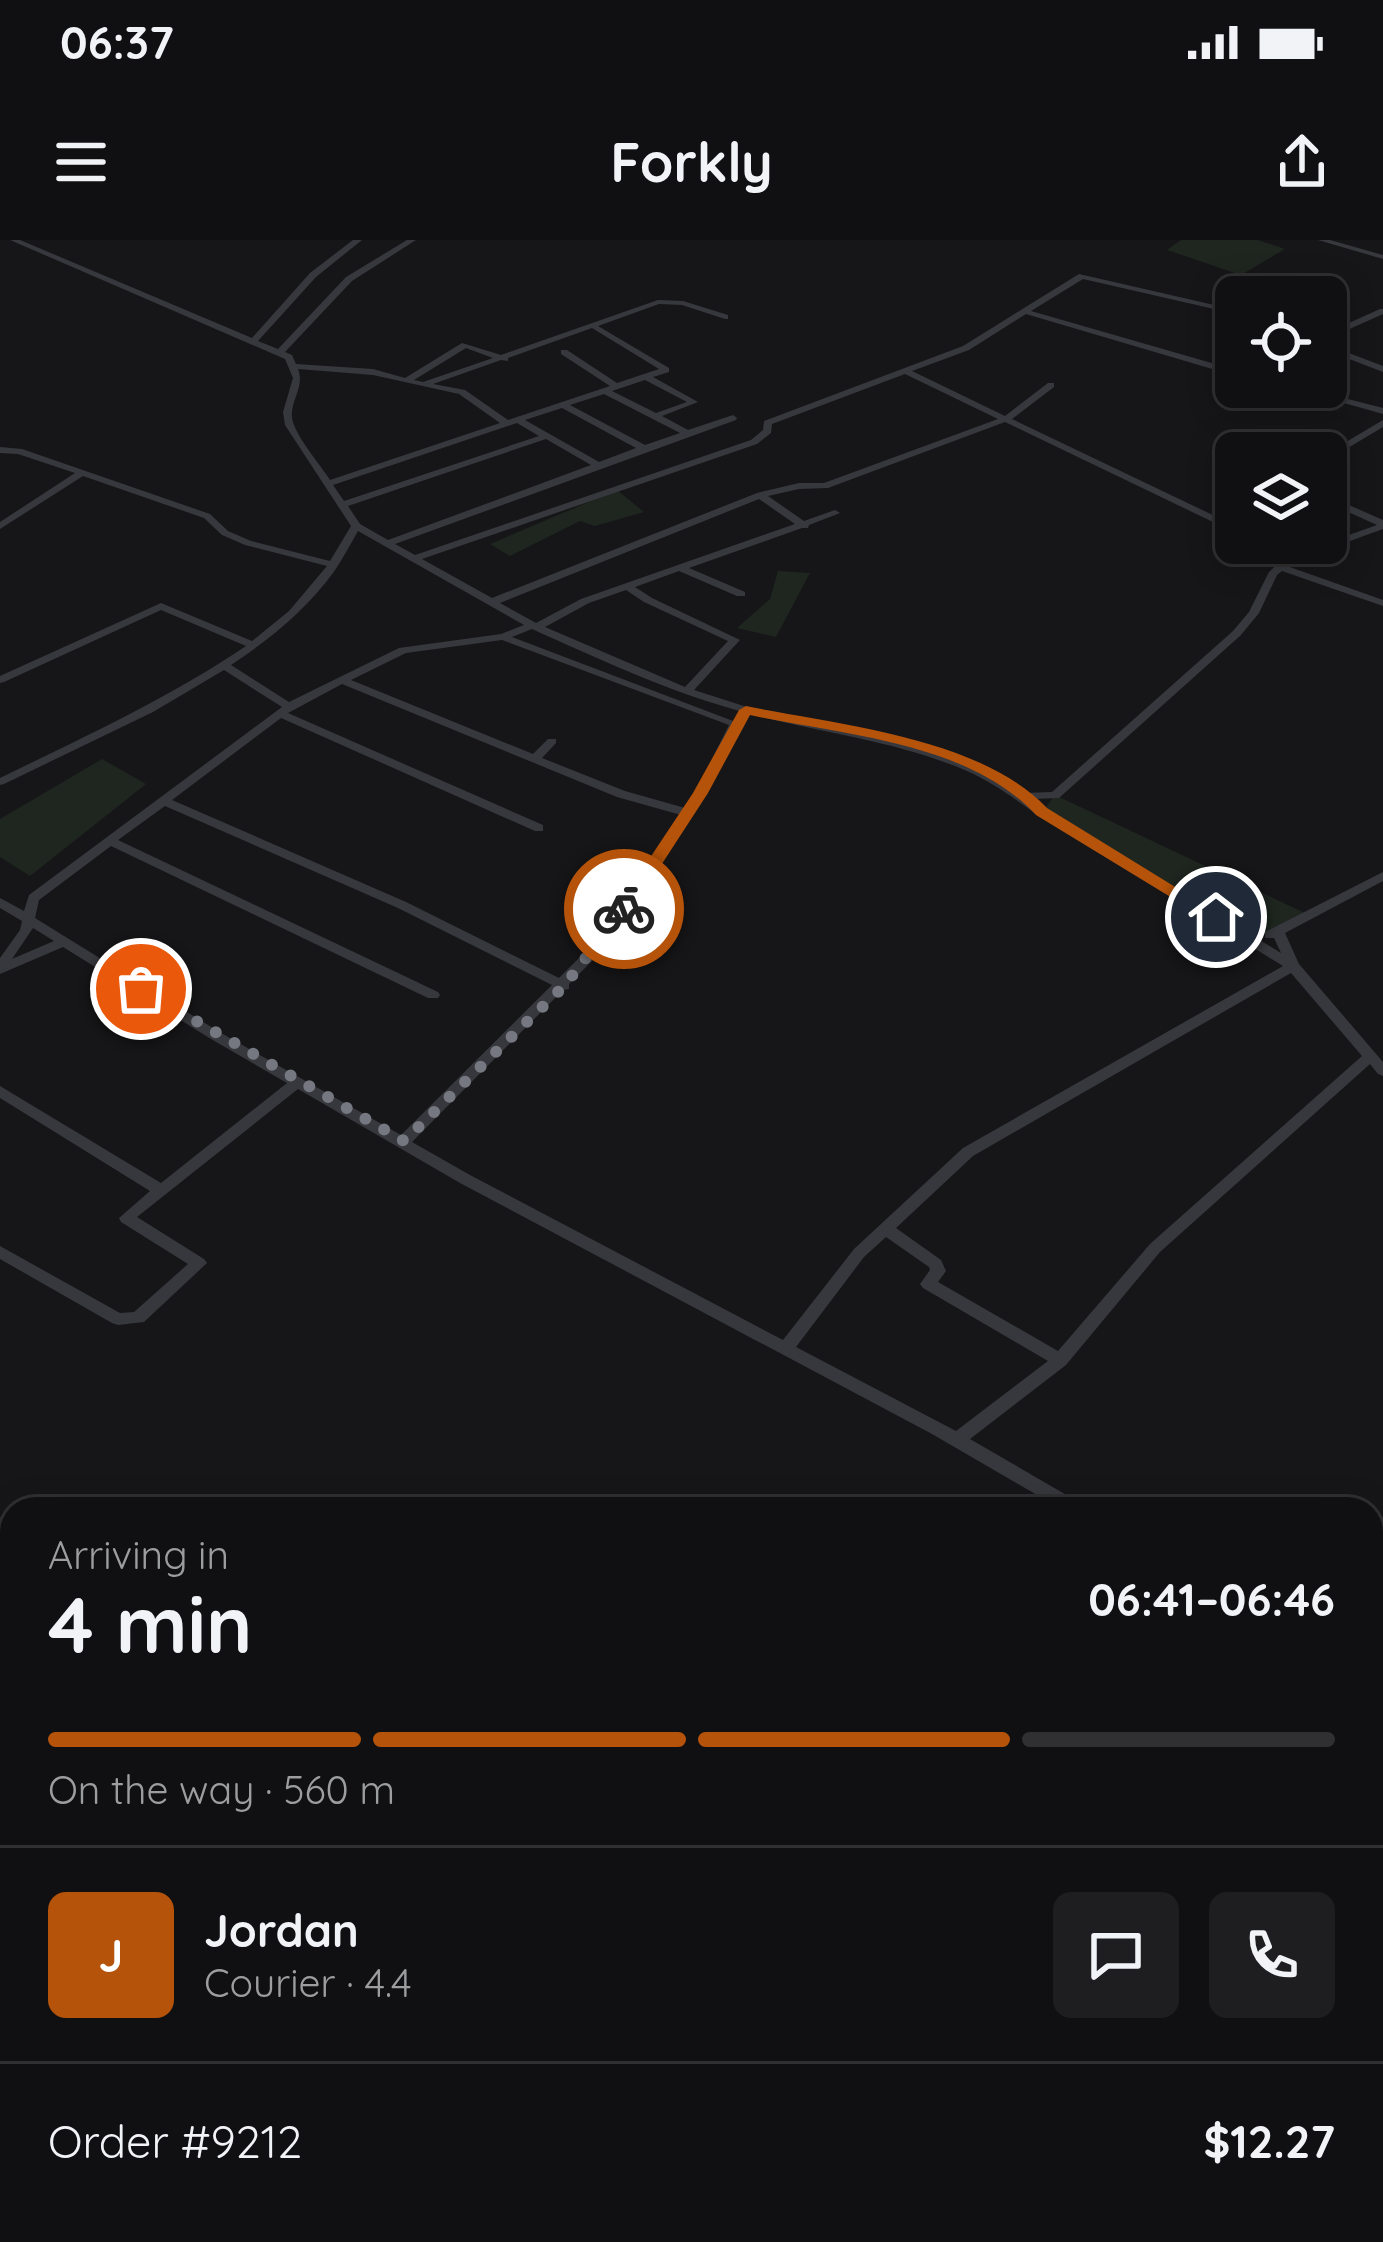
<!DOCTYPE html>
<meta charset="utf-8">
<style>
:root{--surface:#101012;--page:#1e1e20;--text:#f1f3f6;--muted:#9c9d9f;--line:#303032;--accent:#b45309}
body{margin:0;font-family:Quicksand,sans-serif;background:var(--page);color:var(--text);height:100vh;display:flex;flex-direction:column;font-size:45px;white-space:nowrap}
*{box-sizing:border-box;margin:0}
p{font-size:39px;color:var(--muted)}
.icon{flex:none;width:66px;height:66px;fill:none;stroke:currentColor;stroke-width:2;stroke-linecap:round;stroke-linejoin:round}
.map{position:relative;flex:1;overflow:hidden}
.drawer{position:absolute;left:0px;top:1257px;width:1383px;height:747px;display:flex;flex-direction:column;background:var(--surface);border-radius:36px 36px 0 0;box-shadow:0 6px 30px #0003,0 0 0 3px var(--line)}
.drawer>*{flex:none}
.tools{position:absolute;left:1215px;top:36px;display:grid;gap:24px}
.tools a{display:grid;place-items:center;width:132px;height:132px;border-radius:18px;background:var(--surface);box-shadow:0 6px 30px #0003,0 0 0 3px var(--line);font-size:60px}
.pin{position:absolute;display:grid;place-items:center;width:102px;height:102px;color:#fff;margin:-51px;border:6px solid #fff;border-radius:50%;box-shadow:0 3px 12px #0007}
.courier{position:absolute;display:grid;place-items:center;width:120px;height:120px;margin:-60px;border:9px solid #b45309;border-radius:50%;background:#fff;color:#222;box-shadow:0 3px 15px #0007}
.headline em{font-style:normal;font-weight:700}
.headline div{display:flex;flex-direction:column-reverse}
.headline{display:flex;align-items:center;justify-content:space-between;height:204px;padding:0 48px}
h1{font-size:78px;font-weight:700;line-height:90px}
.bar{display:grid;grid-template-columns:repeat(4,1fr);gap:18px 12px;align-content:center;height:144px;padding:0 48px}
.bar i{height:15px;border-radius:9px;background:var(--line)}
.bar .current{background:var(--accent)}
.bar p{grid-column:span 4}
.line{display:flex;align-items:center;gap:30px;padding:0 48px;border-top:3px solid var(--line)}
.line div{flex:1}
.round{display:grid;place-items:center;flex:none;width:126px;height:126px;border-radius:18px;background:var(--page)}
.status{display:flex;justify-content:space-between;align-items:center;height:84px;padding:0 60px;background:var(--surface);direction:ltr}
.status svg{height:33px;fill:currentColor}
header{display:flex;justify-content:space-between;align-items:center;height:156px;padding:0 48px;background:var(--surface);font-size:54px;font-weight:700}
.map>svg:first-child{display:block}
.green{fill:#1e261f}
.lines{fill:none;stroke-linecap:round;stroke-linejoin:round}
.canal{fill:#2c353c;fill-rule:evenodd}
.minor{fill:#37383d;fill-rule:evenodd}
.route{fill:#b45309}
.done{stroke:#757880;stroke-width:12;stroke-dasharray:0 21.6}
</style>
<div class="status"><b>06:37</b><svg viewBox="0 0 49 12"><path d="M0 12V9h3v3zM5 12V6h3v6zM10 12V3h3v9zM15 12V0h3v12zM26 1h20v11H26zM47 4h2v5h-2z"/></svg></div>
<header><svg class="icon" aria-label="menu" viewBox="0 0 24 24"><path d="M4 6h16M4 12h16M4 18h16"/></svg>Forkly<svg class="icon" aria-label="share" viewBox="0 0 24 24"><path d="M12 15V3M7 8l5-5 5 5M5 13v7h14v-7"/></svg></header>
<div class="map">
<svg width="1383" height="2002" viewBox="0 0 1383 2002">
<rect width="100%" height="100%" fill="#161618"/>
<g class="green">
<path d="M1181,0H1258L1285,9L1241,35L1167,10Z"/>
<path d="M617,250L644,272L595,286L580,281L510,316L490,304Z"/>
<path d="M778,331L810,333L776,397L737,388L770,359Z"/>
<path d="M102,519L146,544L30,636L0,617V579Z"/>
<path d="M1055,555L1309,675L1278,692L1249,698L1042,572Z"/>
</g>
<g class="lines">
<path class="canal" d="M12,1956V1985L0,1993V1964Z"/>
<g class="minor">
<path d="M10,0H20L252,98L310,33L353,0H362L316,37L258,101L278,109L346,37L407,0H416L352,41L285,112L292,115L296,124L373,129L405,138L462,103L501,115L658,60L683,61L728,75V79H725L682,65L659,64L598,86L669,128V132L653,137L698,162L662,176L688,190L733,175L737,178L736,180L395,304L415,315L751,200L763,190L764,181L963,106L1079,34L1236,70V74L1083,39L1031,71L1236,130V136L1026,74L969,110L912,131L1005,176L1048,143H1054V147L1012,179L1219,278V282H1213L1005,182L828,248L799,249L768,256L804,281L835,270L840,273L809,285L808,288H802L689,328L745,352V356H737L679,331L635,347L652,358L740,400L694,450L750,468L901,501L942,513L978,528L1023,553L1052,552L1233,391L1249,372L1269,332L1284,318L1377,285L1326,262V255L1383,280V289L1292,322L1287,326L1383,360V366L1282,331L1277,335L1259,373L1241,395L1059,558L1031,559L1281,713L1274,698H1265V692L1383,632V641L1285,693L1299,724L1383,822V836L1378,834L1370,824L1160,1012L1066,1125L970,1199L1082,1264L1084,1269H1061L932,1194L460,943L298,849L137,977L204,1019L207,1023L144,1082L118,1085L112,1083L0,1019V1006L120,1073L134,1072L188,1024L121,982L119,978L150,951L0,858V846L161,943L287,843L211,799L63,707L0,734V718L20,690L22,681L0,668V658L24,671L29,655L282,467L224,430L153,472L4,544L0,545V538C84,497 169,458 246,406L161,370L4,442L0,443V436L161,363L252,401L289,371L327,326L245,305L222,295L204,278L83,236L0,289V282L75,233L18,214L0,213V207L22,209L210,274L228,291L251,301L330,321L351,286L285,185L283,172L293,138L285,119ZM592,88L659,129L617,143L567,110H561V114L610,146L508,180L465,150L433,144L501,120L508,121V118ZM466,108L493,118L423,142L414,140ZM298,129L373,135L459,154L500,183L330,240C320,224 295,196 292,178C290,160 305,148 298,129ZM905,134L998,179L824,243H799L757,253L492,358L422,319L757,204L771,193L772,184ZM645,140L687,162L656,173L612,151ZM604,154L680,193L645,205L570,165ZM562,168L636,208L599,222L525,180ZM517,183L539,196L344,261L333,245ZM546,199L591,225L388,300L360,284L348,266ZM759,259L795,284L581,359L536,383L500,363ZM358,291L524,385L501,394L399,408L289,462L231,425C269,400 306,370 333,333C342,320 350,305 358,291ZM626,350L644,362L728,401L685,447L545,387L589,363ZM532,389C599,419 665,450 736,470C813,492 893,499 967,531C992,542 1014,558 1037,575L1283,726L963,908L854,1009L783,1100L470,935L412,902L563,750L569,749V744L603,710L694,573L707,553L741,484L512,397ZM502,400L729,485L695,553L685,568L625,551L542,518L556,503V499H548L533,514L351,440L406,413ZM342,444L617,557L681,575L593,704L559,738L406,662L172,560L281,478L535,591H543V585L288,473ZM165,566L398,668L552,745L401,895L221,793L35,678L39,660L111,606L428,758H438L440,755L438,752L118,600ZM33,688L54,701L12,719ZM1291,733L1362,816L1150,1004L1058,1111L938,1042L946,1031L941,1020L896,988L973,916ZM886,997L929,1027L930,1030L920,1044L923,1048L1048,1121L956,1191L796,1107L864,1017Z"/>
<path d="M1318,0H1330L1383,15V19Z"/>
<path d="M1380,69H1383V74L1334,96L1333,107L1383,126V132L1326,110V92H1329Z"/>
<path d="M1287,147H1301L1383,168V174Z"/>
<path d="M1383,180V187L1326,221V214Z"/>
<path d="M1371,1515L1383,1521V1541L1371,1535Z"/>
<path d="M1371,1697L1383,1703V1724L1371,1718Z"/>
</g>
</g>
<path class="route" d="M746,466C839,485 979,497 1047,568L1224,677L1210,681L1036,575C968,502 843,495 750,475L708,553L630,673H618L616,669L693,553L739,470Z"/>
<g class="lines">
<path class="done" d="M141,749L404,901L564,746L624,669"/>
</g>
</svg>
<div class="tools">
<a><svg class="icon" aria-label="locate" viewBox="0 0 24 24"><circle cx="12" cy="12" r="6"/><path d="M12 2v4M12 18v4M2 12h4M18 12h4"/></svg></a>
<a><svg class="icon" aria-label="layers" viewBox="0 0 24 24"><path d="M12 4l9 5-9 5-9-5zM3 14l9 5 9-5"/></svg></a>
</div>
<div class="pin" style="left:141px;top:749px;background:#ea580c"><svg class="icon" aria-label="bag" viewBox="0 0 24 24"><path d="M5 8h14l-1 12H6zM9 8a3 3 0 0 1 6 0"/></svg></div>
<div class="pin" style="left:1216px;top:677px;background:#1f2937"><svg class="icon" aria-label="home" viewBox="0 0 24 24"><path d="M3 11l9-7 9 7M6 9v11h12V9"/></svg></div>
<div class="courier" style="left:624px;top:669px"><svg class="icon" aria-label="bike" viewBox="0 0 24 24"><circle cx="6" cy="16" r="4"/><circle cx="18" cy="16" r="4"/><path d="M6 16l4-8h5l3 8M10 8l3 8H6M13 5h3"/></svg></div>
<section class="drawer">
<div class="headline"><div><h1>4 min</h1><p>Arriving in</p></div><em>06:41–06:46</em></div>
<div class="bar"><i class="current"></i><i class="current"></i><i class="current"></i><i></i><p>On the way · 560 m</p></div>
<div class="line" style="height:216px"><b class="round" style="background:var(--accent);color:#fff">J</b><div><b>Jordan</b><p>Courier · 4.4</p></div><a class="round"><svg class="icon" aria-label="chat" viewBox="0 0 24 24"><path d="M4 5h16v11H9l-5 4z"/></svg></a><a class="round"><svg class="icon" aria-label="phone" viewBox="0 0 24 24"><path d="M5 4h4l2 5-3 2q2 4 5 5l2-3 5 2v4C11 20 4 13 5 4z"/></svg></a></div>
<div class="line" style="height:156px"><div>Order #9212</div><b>$12.27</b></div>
</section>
</div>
